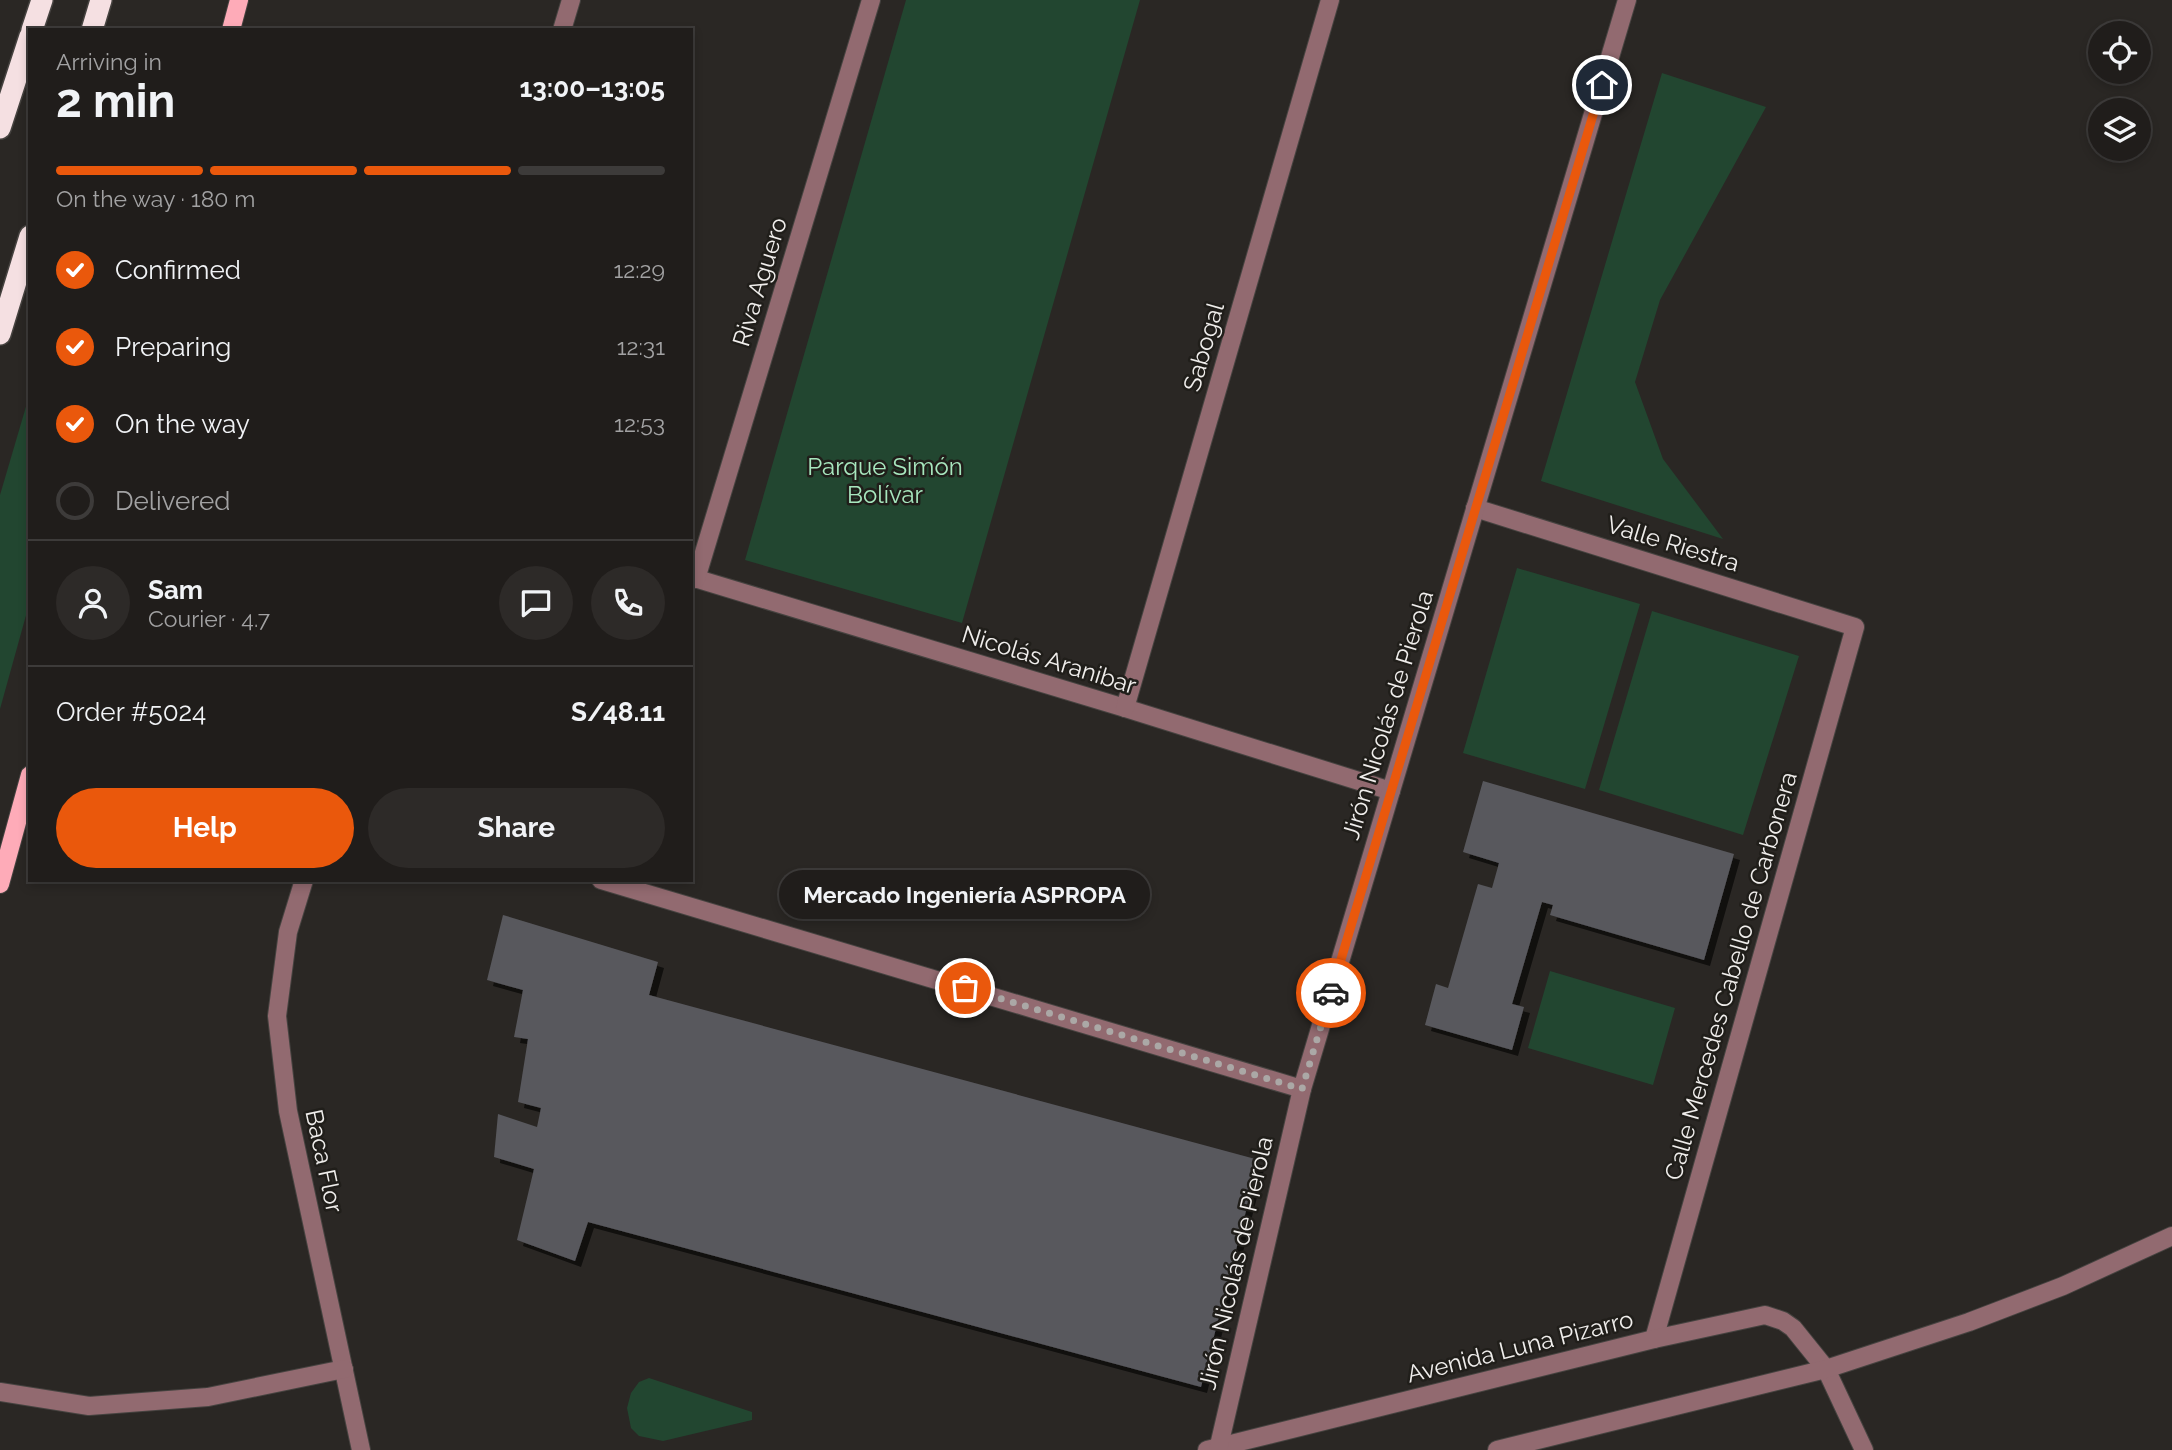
<!DOCTYPE html>
<meta charset="utf-8">
<style>
:root{--surface:#201d1b;--page:#2d2a28;--text:#f1f3f6;--muted:#a2a2a3;--line:#3d3b3a;--accent:#ea580c}
body{margin:0;font-family:Raleway,sans-serif;background:var(--page);color:var(--text);height:100vh;display:flex;flex-direction:column;font-size:26px;white-space:nowrap}
*{box-sizing:border-box;margin:0}
p{font-size:23px;color:var(--muted)}
.icon{flex:none;width:38px;height:38px;fill:none;stroke:currentColor;stroke-width:2;stroke-linecap:round;stroke-linejoin:round}
.map{position:relative;flex:1;overflow:hidden}
.side{position:absolute;left:28px;top:28px;width:665px;height:854px;display:flex;flex-direction:column;background:var(--surface);border-radius:0px;box-shadow:0 4px 10px #0003,0 0 0 2px var(--line)}
.side>*{flex:none}
.controls{position:absolute;left:2088px;top:21px;display:grid;gap:14px}
.controls a{display:grid;place-items:center;width:63px;height:63px;border-radius:50%;background:var(--surface);box-shadow:0 4px 10px #0003,0 0 0 2px var(--line);font-size:35px}
.pin{position:absolute;display:grid;place-items:center;width:60px;height:60px;color:#fff;margin:-30px;border:4px solid #fff;border-radius:50%;box-shadow:0 2px 7px #0007}
.courier{position:absolute;display:grid;place-items:center;width:70px;height:70px;margin:-35px;border:5px solid #ea580c;border-radius:50%;background:#fff;color:#222;box-shadow:0 2px 9px #0007}
.bubble{position:absolute;height:49px;border-radius:24px;background:var(--surface);box-shadow:0 4px 10px #0003,0 0 0 2px var(--line);font-size:23px;font-weight:700;line-height:49px;text-align:center}
.head em{font-style:normal;font-weight:700}
.head div{display:flex;flex-direction:column-reverse}
.head{display:flex;align-items:center;justify-content:space-between;height:119px;padding:0 28px}
h1{font-size:46px;font-weight:700;line-height:52px}
.bar{display:grid;grid-template-columns:repeat(4,1fr);gap:10px 7px;align-content:center;height:84px;padding:0 28px}
.bar i{height:9px;border-radius:5px;background:var(--line)}
.bar .selected{background:var(--accent)}
.bar p{grid-column:span 4}
.line{display:flex;align-items:center;gap:18px;padding:0 28px;border-top:2px solid var(--line)}
.line div{flex:1}
.round{display:grid;place-items:center;flex:none;width:74px;height:74px;border-radius:37px;background:var(--page)}
ol{padding:0 28px;list-style:none}
li{display:flex;align-items:center;gap:21px;height:77px}
li p{margin-inline-start:auto}
li .icon{padding:7px;border-radius:50%;background:var(--accent);color:#fff;stroke-width:4}
li:last-child{color:var(--muted)}
li i{width:38px;height:38px;border:4px solid var(--line);border-radius:50%}
.primary-button{display:flex;gap:14px;margin-top:auto;padding:14px 28px}
.primary-button a{flex:1;height:80px;border-radius:42px;background:var(--accent);color:#fff;font-size:28px;font-weight:700;line-height:80px;text-align:center}
.primary-button a+a{background:var(--page);color:var(--text)}
.map>svg:first-child{display:block}
.green{fill:#224630}
.building{fill:#58585d;filter:url(#shadow)}
.lines{fill:none;stroke-linecap:round;stroke-linejoin:round}
.minor-casing{stroke:#464340;stroke-width:20}
.major-casing{stroke:#464340;stroke-width:20}
.highway-casing{stroke:#464340;stroke-width:24}
.minor{stroke:#926a70;stroke-width:18}
.major{stroke:#feabb8;stroke-width:18}
.highway{stroke:#f5e0e2;stroke-width:21}
.done{stroke:#aba8a6;stroke-width:7;stroke-dasharray:0 12.6}
.route{stroke:#ea580c;stroke-width:9}
.labels{text-anchor:middle;stroke-width:5;stroke-linejoin:round;paint-order:stroke}
.street-label{font-size:24px;fill:#f0eeec;stroke:#201e1a}
.park-label{font-size:24px;fill:#a7e7be;stroke:#201e1a}
</style>
<div class="map">
<svg width="2172" height="1450" viewBox="0 0 2172 1450">
<defs>
<filter id="shadow"><feDropShadow dx="6" dy="6" stdDeviation="0" flood-color="#0009"/></filter>
</defs>
<rect width="100%" height="100%" fill="#2a2724"/>
<g class="green">
<path d="M906,0H1140L962,623L745,560Z"/>
<path d="M1662,73L1766,107L1660,300L1635,382L1663,459L1723,539L1541,481Z"/>
<path d="M30,393V601L0,709V495Z"/>
<path d="M1517,568L1640,604L1585,789L1463,753Z"/>
<path d="M1652,611L1799,656L1743,835L1599,790Z"/>
<path d="M1550,971L1675,1008L1653,1085L1528,1048Z"/>
<path d="M649,1378L752,1412V1420L663,1441L639,1436L631,1428L627,1408L631,1393L639,1382Z"/>
</g>
<g class="building">
<path d="M1483,781L1734,854L1704,960L1550,915L1553,905L1542,902L1512,1004L1524,1007L1512,1050L1425,1025L1436,984L1448,988L1478,884L1492,888L1499,863L1463,852Z"/>
<path d="M503,915L658,962L649,995L1259,1160L1201,1387L588,1222L575,1261L517,1240L534,1169L494,1157L498,1114L537,1127L541,1108L518,1102L528,1039L514,1037L523,990L487,980Z"/>
</g>
<g class="lines">
<defs>
<g id="minor">
<path d="M562,30L571,0"/>
<path d="M1475,508L1855,627L1654,1339"/>
<path d="M691,577L1125,708L1391,791"/>
<path d="M696,579L871,0"/>
<path d="M1125,708L1330,0"/>
<path d="M304,880L288,932L277,1016L288,1111L361,1450"/>
<path d="M601,880L1302,1089"/>
<path d="M0,1392L89,1406L208,1397L344,1369"/>
<path d="M1207,1450L1654,1339L1765,1315L1783,1321L1793,1328L1826,1369L1864,1450"/>
<path d="M1218,1450L1302,1089L1627,0"/>
<path d="M1497,1450L1826,1369L1969,1322L2063,1286L2172,1236"/>
</g>
<g id="major">
<path d="M231,30L239,0"/>
<path d="M0,884L30,775"/>
</g>
<g id="highway">
<path d="M32,30L42,0"/>
<path d="M92,30L101,0"/>
<path d="M0,128L30,36"/>
<path d="M0,334L30,236"/>
</g>
</defs>
<use href="#minor" class="minor-casing"/>
<use href="#major" class="major-casing"/>
<use href="#highway" class="highway-casing"/>
<use href="#minor" class="minor"/>
<use href="#major" class="major"/>
<use href="#highway" class="highway"/>
</g>
<g class="lines">
<path class="done" d="M965,988L1302,1089L1331,993"/>
<path class="route" d="M1331,993L1602,85"/>
</g>
<g class="labels">
<g class="street-label">
<text transform="translate(760 282) rotate(-73)" y="8">Riva Aguero</text>
<text transform="translate(1204 347) rotate(-74)" y="8">Sabogal</text>
<text transform="translate(1673 544) rotate(17)" y="8">Valle Riestra</text>
<text transform="translate(1049 660) rotate(17)" y="8">Nicolás Aranibar</text>
<text transform="translate(1388 715) rotate(-73)" y="8">Jirón Nicolás de Pierola</text>
<text transform="translate(1731 976) rotate(-74)" y="8">Calle Mercedes Cabello de Carbonera</text>
<text transform="translate(324 1161) rotate(78)" y="8">Baca Flor</text>
<text transform="translate(1236 1263) rotate(-77)" y="8">Jirón Nicolás de Pierola</text>
<text transform="translate(1520 1347) rotate(-14)" y="8">Avenida Luna Pizarro</text>
</g>
<g class="park-label">
<text x="885" y="475">Parque Simón<tspan x="885" dy="28">Bolívar</tspan></text>
</g>
</g>
</svg>
<div class="controls">
<a><svg class="icon" aria-label="locate" viewBox="0 0 24 24"><circle cx="12" cy="12" r="6"/><path d="M12 2v4M12 18v4M2 12h4M18 12h4"/></svg></a>
<a><svg class="icon" aria-label="layers" viewBox="0 0 24 24"><path d="M12 4l9 5-9 5-9-5zM3 14l9 5 9-5"/></svg></a>
</div>
<div class="pin" style="left:965px;top:988px;background:#ea580c"><svg class="icon" aria-label="bag" viewBox="0 0 24 24"><path d="M5 8h14l-1 12H6zM9 8a3 3 0 0 1 6 0"/></svg></div>
<div class="pin" style="left:1602px;top:85px;background:#1f2937"><svg class="icon" aria-label="home" viewBox="0 0 24 24"><path d="M3 11l9-7 9 7M6 9v11h12V9"/></svg></div>
<div class="courier" style="left:1331px;top:993px"><svg class="icon" aria-label="car" viewBox="0 0 24 24"><path d="M5 17H2v-5l4-1 3-4h7l3 4 3 1v5h-3M9 17h6M6 11h13"/><circle cx="7" cy="17" r="2"/><circle cx="17" cy="17" r="2"/></svg></div>
<div class="bubble" style="left:779px;top:870px;width:371px">Mercado Ingeniería ASPROPA</div>
<section class="side">
<div class="head"><div><h1>2 min</h1><p>Arriving in</p></div><em>13:00–13:05</em></div>
<div class="bar"><i class="selected"></i><i class="selected"></i><i class="selected"></i><i></i><p>On the way · 180 m</p></div>
<ol>
<li><svg class="icon" aria-label="check" viewBox="0 0 24 24"><path d="M5 12l5 5 9-10"/></svg>Confirmed<p>12:29</p></li>
<li><svg class="icon" aria-label="check" viewBox="0 0 24 24"><path d="M5 12l5 5 9-10"/></svg>Preparing<p>12:31</p></li>
<li><svg class="icon" aria-label="check" viewBox="0 0 24 24"><path d="M5 12l5 5 9-10"/></svg>On the way<p>12:53</p></li>
<li><i></i>Delivered</li>
</ol>
<div class="line" style="height:126px"><a class="round"><svg class="icon" aria-label="person" viewBox="0 0 24 24"><circle cx="12" cy="8" r="4"/><path d="M4 21q1-7 8-7t8 7"/></svg></a><div><b>Sam</b><p>Courier · 4.7</p></div><a class="round"><svg class="icon" aria-label="chat" viewBox="0 0 24 24"><path d="M4 5h16v11H9l-5 4z"/></svg></a><a class="round"><svg class="icon" aria-label="phone" viewBox="0 0 24 24"><path d="M5 4h4l2 5-3 2q2 4 5 5l2-3 5 2v4C11 20 4 13 5 4z"/></svg></a></div>
<div class="line" style="height:91px"><div>Order #5024</div><b>S/48.11</b></div>
<div class="primary-button"><a>Help</a><a>Share</a></div>
</section>
</div>
